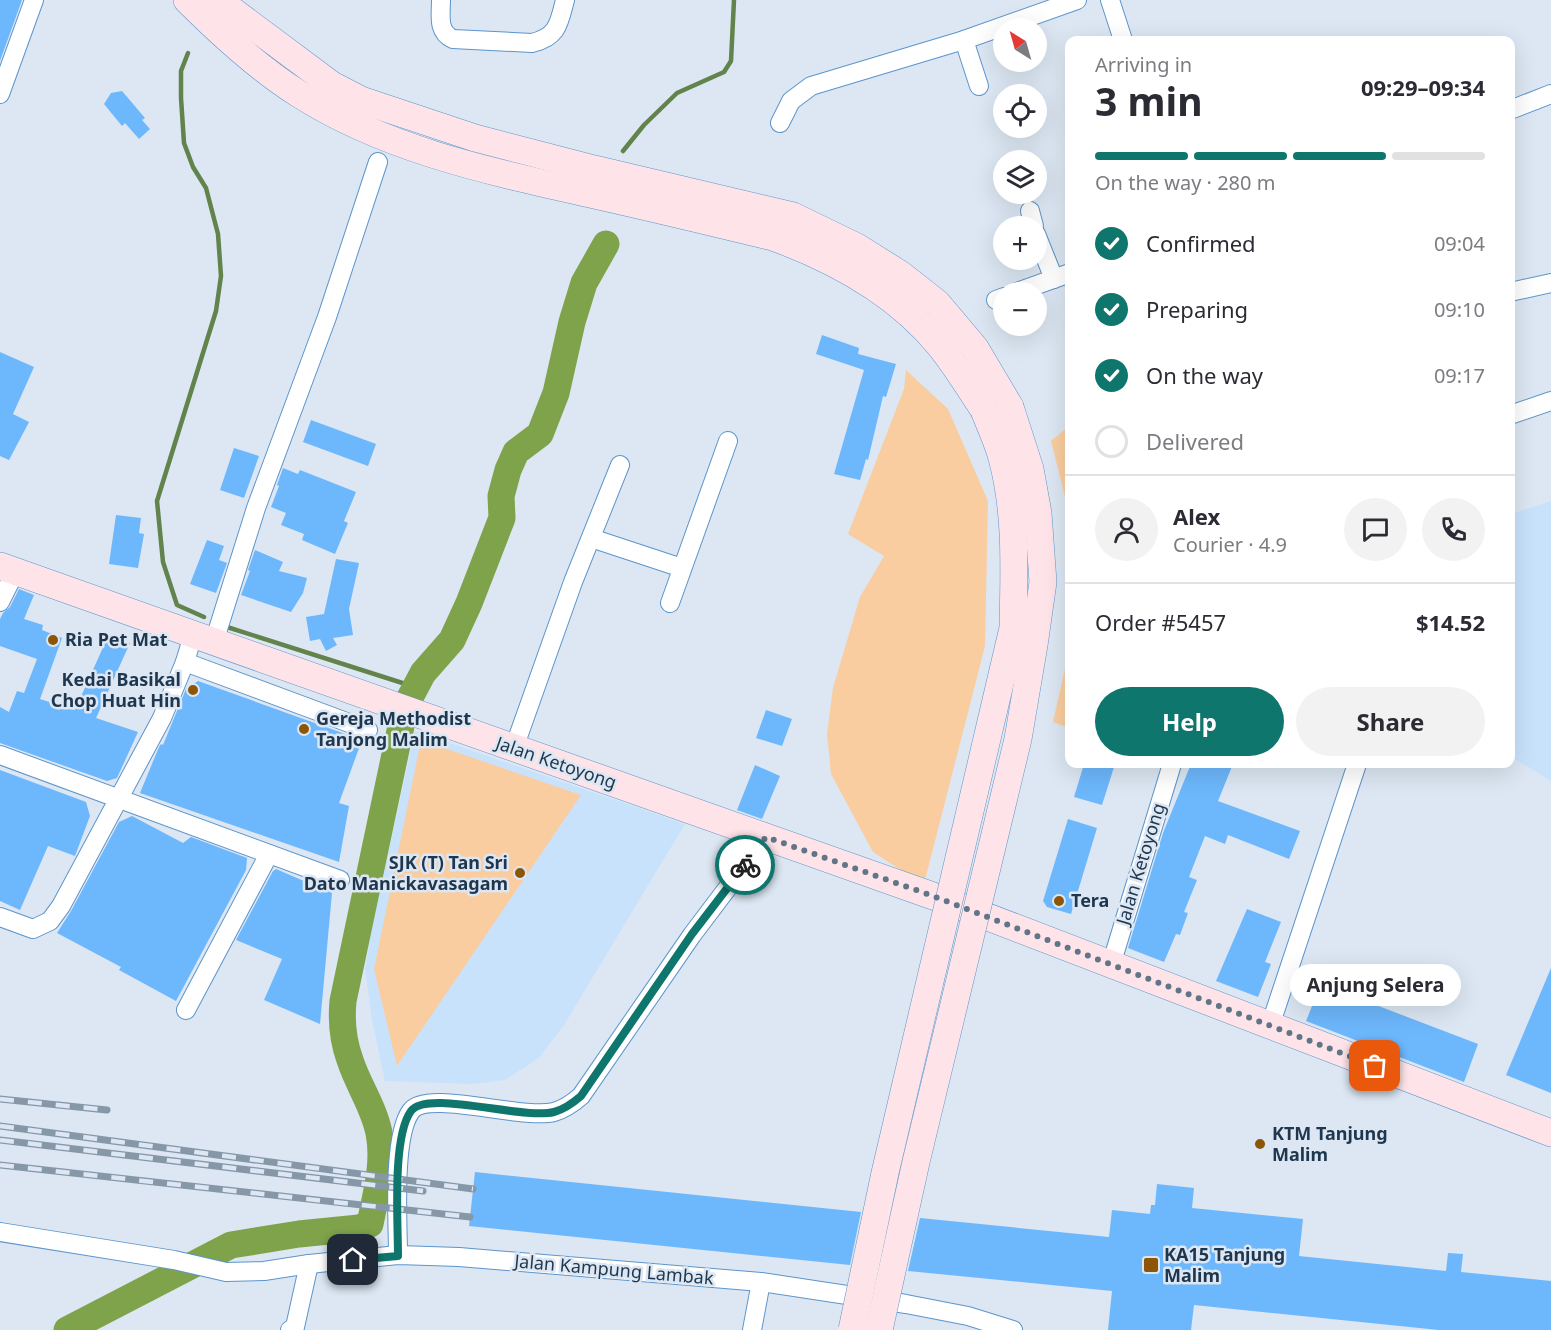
<!DOCTYPE html>
<meta charset="utf-8">
<style>
:root{--surface:#fff;--page:#f2f2f3;--text:#2b2b33;--muted:#7c7c81;--line:#e1e1e2;--accent:#0f766e}
body{margin:0;font-family:"Noto Sans",sans-serif;background:var(--page);color:var(--text);height:100vh;display:flex;flex-direction:column;font-size:22px;white-space:nowrap}
*{box-sizing:border-box;margin:0}
p{font-size:20px;color:var(--muted)}
.icon{flex:none;width:33px;height:33px;fill:none;stroke:currentColor;stroke-width:2;stroke-linecap:round;stroke-linejoin:round}
.map{position:relative;flex:1;overflow:hidden}
.sheet{position:absolute;left:1065px;top:36px;width:450px;height:732px;display:flex;flex-direction:column;background:var(--surface);border-radius:12px;box-shadow:0 6px 24px #0002}
.sheet>*{flex:none}
.needle{width:39px;rotate:323deg}
.buttons{position:absolute;left:993px;top:18px;display:grid;gap:12px}
.buttons a{display:grid;place-items:center;width:54px;height:54px;border-radius:50%;background:var(--surface);box-shadow:0 6px 24px #0002;font-size:30px}
.pin{position:absolute;display:grid;place-items:center;width:51px;height:51px;color:#fff;margin:-26px;border-radius:12px;box-shadow:0 3px 9px #0006}
.courier{position:absolute;display:grid;place-items:center;width:60px;height:60px;margin:-30px;border:4px solid #0f766e;border-radius:50%;background:#fff;color:#222;box-shadow:0 2px 8px #0007}
.bubble{position:absolute;height:42px;border-radius:21px;background:var(--surface);box-shadow:0 6px 24px #0002;font-size:20px;font-weight:700;line-height:42px;text-align:center}
.headline em{font-style:normal;font-weight:700}
.headline div{display:flex;flex-direction:column-reverse}
.headline{display:flex;align-items:center;justify-content:space-between;height:102px;padding:0 30px}
h1{font-size:39px;font-weight:700;line-height:45px}
.bar{display:grid;grid-template-columns:repeat(4,1fr);gap:9px 6px;align-content:center;height:72px;padding:0 30px}
.bar i{height:8px;border-radius:4px;background:var(--line)}
.bar .active{background:var(--accent)}
.bar p{grid-column:span 4}
.line{display:flex;align-items:center;gap:15px;padding:0 30px;border-top:2px solid var(--line)}
.line div{flex:1}
.round{display:grid;place-items:center;flex:none;width:63px;height:63px;border-radius:32px;background:var(--page)}
ol{padding:0 30px;list-style:none}
li{display:flex;align-items:center;gap:18px;height:66px}
li p{margin-inline-start:auto}
li .icon{padding:6px;border-radius:50%;background:var(--accent);color:#fff;stroke-width:4}
li:last-child{color:var(--muted)}
li i{width:33px;height:33px;border:3px solid var(--line);border-radius:50%}
.cta{display:flex;gap:12px;margin-top:auto;padding:12px 30px}
.cta a{flex:1;height:69px;border-radius:36px;background:var(--accent);color:#fff;font-size:24px;font-weight:700;line-height:69px;text-align:center}
.cta a+a{background:var(--page);color:var(--text)}
.map>svg:first-child{display:block}
.built{fill:#c9e2fc}
.green{fill:#f9cd9f}
.lines{fill:none;stroke-linecap:round;stroke-linejoin:round}
.stream{stroke:#62834c;stroke-width:4.5}
.river{stroke:#7ea34b;stroke-width:27}
.building{fill:#6db7fc}
.street-casing{stroke:#5c95cb;stroke-width:20}
.secondary-casing{stroke:#5c95cb;stroke-width:28}
.street{stroke:#fff;stroke-width:18}
.secondary{stroke:#fee4e8;stroke-width:27}
.rail-casing{stroke:#8697a8;stroke-width:7}
.rail{stroke:#dce7f3;stroke-width:4.5;stroke-dasharray:14;stroke-linecap:butt}
.secondary-bridge-casing{stroke:#5c95cb;stroke-width:28;stroke-linecap:butt}
.secondary-bridge{stroke:#fee4e8;stroke-width:27}
.done{stroke:#617588;stroke-width:6;stroke-dasharray:0 10.8}
.route{stroke:#0f766e;stroke-width:8}
.poi-dot{fill:#8c5606;stroke:#dce7f3;stroke-width:2}
.labels{text-anchor:middle;stroke-width:5;stroke-linejoin:round;paint-order:stroke}
.poi-label{font-size:18px;font-weight:bold;fill:#1f374e;stroke:#dce7f3;text-anchor:start}
.street-label{font-size:18px;fill:#1f374e;stroke:#dce7f3}
</style>
<div class="map">
<svg width="1551" height="1330" viewBox="0 0 1551 1330">
<rect width="100%" height="100%" fill="#dce7f3"/>
<g class="built">
<path d="M1551,501V781L1510,756L1511,514Z"/>
<path d="M415,731L685,824L564,1025L539,1058L505,1080L472,1084L385,1081L372,1020L365,969L373,923Z"/>
</g>
<g class="green">
<path d="M906,370L948,409L988,501L985,646L925,880L907,874L873,852L831,774L827,734L833,688L860,597L884,556L848,534L904,389Z"/>
<path d="M1069,426V513L1051,441Z"/>
<path d="M1069,651V728L1053,722Z"/>
<path d="M421,740L581,795L397,1066L374,969Z"/>
</g>
<g class="lines">
<g class="stream">
<path d="M188,53L181,71V98L184,143L193,167L206,188L218,234L221,276L216,311L157,501L163,562L177,605L204,617"/>
<path d="M623,151L644,125L677,93L724,72L731,61L734,0"/>
<path d="M227,627L415,687"/>
</g>
<path class="river" d="M67,1330L231,1245L299,1234L359,1228L370,1224C376,1194 385,1163 379,1133C374,1107 358,1085 350,1060C343,1041 341,1022 343,1001L405,707L423,673L452,640L469,603L502,518L501,496L508,470L516,452L540,434L556,393L572,322L584,283L606,244"/>
</g>
<g class="building">
<path d="M0,0H22L0,61Z"/>
<path d="M122,91L145,118L142,120L150,129L139,139L125,123L122,126L104,104L111,93Z"/>
<path d="M822,335L859,348L858,354L896,364L886,397L883,396L868,460L866,459L860,480L834,474L864,370L816,354Z"/>
<path d="M0,352L34,367L13,414L29,422L9,460L0,456Z"/>
<path d="M311,420L376,444L368,466L303,442Z"/>
<path d="M234,448L259,456L244,498L220,490Z"/>
<path d="M283,468L298,474L300,470L356,492L344,521L348,523L335,554L302,540L304,534L281,525L286,513L271,507L279,486L277,485Z"/>
<path d="M116,515L141,518L139,533L144,534L138,568L109,564Z"/>
<path d="M207,540L224,546L219,560L227,563L216,593L190,584Z"/>
<path d="M255,550L283,562L279,571L307,578L303,593L291,612L241,595L250,571L248,570Z"/>
<path d="M336,559L359,563L349,609L353,635L333,638L337,645L326,651L320,639L310,641L306,617L324,614Z"/>
<path d="M19,589L34,595L24,619L43,625L42,630L62,638L40,699L75,710L109,634L130,643L96,718L138,732L117,778L107,781L0,743V707L9,712L17,691L24,693L37,659L0,646V619L3,613L10,607Z"/>
<path d="M198,681L362,740L339,803L349,806L339,862L140,793L159,747L161,744L163,745L186,689Z"/>
<path d="M766,710L792,719L782,746L756,738Z"/>
<path d="M1084,764H1115L1102,805L1074,797Z"/>
<path d="M1191,764H1233L1218,801L1300,831L1289,859L1228,835L1225,844L1205,836L1189,877L1197,880L1184,912L1188,913L1180,935L1176,934L1164,962L1128,948L1163,833Z"/>
<path d="M755,765L780,776L762,819L737,810Z"/>
<path d="M0,770L86,802L90,816L75,856L48,846L20,910L0,901Z"/>
<path d="M132,816L183,843L191,837L247,858L246,870L176,1001L119,970L121,967L57,933L71,911L119,822Z"/>
<path d="M1068,819L1097,828L1071,914L1047,907L1043,901Z"/>
<path d="M276,869L332,893L320,1024L264,1000L282,959L236,940L273,871Z"/>
<path d="M1247,909L1281,922L1265,962L1271,964L1258,997L1216,981Z"/>
<path d="M1551,968V1093L1506,1075Z"/>
<path d="M1321,984L1478,1044L1464,1082L1306,1021Z"/>
<path d="M475,1172L861,1212L850,1265L469,1226Z"/>
<path d="M1157,1184L1194,1188L1192,1208L1303,1219L1299,1256L1446,1271L1448,1253L1463,1254L1461,1272L1551,1281V1330H1439L1194,1305L1191,1330H1108L1112,1291L908,1271L920,1218L1109,1237L1112,1210L1150,1214L1151,1205H1155Z"/>
</g>
<g class="lines">
<defs>
<g id="street">
<path d="M441,0C441,15 437,32 453,39L532,43C558,37 559,23 565,0"/>
<path d="M1110,0L1123,40"/>
<path d="M964,40L979,86"/>
<path d="M0,94L34,0"/>
<path d="M1510,110L1551,94"/>
<path d="M780,123L791,101L811,86L964,40L1077,0"/>
<path d="M1030,211L1034,226"/>
<path d="M1036,234L1054,279"/>
<path d="M1017,292L1070,273"/>
<path d="M1510,292L1551,283"/>
<path d="M996,300L1004,297"/>
<path d="M1510,415L1551,401"/>
<path d="M591,538L682,568"/>
<path d="M0,602L15,572"/>
<path d="M670,603L728,441"/>
<path d="M214,642L256,508L327,317L378,162"/>
<path d="M185,662L368,730"/>
<path d="M514,748L573,582L620,465"/>
<path d="M0,755L340,880"/>
<path d="M0,917L33,929L50,921L61,906L162,718L185,662L193,635"/>
<path d="M1111,965L1172,764"/>
<path d="M186,1010L269,854"/>
<path d="M1270,1026L1357,764"/>
<path d="M0,1232L174,1260L226,1272L264,1271L309,1264L398,1255L459,1257L761,1282L906,1304L968,1316L1013,1330"/>
<path d="M398,1255C398,1222 392,1137 411,1111C427,1089 522,1120 554,1112C565,1109 573,1103 581,1096L692,935L766,837"/>
<path d="M290,1330L295,1327L309,1264"/>
<path d="M752,1330L761,1282"/>
</g>
<g id="secondary">
<path d="M187,0C219,32 261,70 299,94C385,149 488,171 586,193C649,207 711,222 773,237C836,260 897,293 940,346C956,366 970,389 984,410"/>
<path d="M218,0L332,85L361,100L475,138L594,169L793,216L857,247L900,274L937,303L975,348L1010,407"/>
<path d="M0,566L933,896L1551,1133"/>
</g>
</defs>
<use href="#street" class="street-casing"/>
<use href="#secondary" class="secondary-casing"/>
<use href="#street" class="street"/>
<use href="#secondary" class="secondary"/>
<defs>
<g id="rail">
<path d="M0,1099L107,1110"/>
<path d="M0,1126L473,1189"/>
<path d="M0,1140L423,1191"/>
<path d="M0,1165L470,1217"/>
</g>
</defs>
<use href="#rail" class="rail-casing"/>
<use href="#rail" class="rail"/>
<defs>
<g id="secondary-bridge">
<path d="M852,1330L885,1173L1013,628C1014,571 1017,514 1002,458C998,442 990,426 984,410"/>
<path d="M879,1330L916,1162L1018,739L1034,645L1043,582L1038,513L1030,469L1010,407"/>
</g>
</defs>
<use href="#secondary-bridge" class="secondary-bridge-casing"/>
<use href="#secondary-bridge" class="secondary-bridge"/>
</g>
<g class="lines">
<path class="done" d="M745,865L766,837L933,896L1375,1066"/>
<path class="route" d="M353,1260L398,1256C398,1222 392,1137 411,1111C427,1089 522,1120 554,1112C565,1109 573,1103 581,1096L692,934L745,865"/>
</g>
<g class="poi-dot">
<circle cx="53" cy="640" r="6"/>
<circle cx="193" cy="690" r="6"/>
<circle cx="304" cy="729" r="6"/>
<circle cx="520" cy="873" r="6"/>
<circle cx="1059" cy="901" r="6"/>
<circle cx="1260" cy="1144" r="6"/>
<rect x="1143" y="1257" width="16" height="16" rx="3"/>
</g>
<g class="labels">
<g class="poi-label">
<text x="65" y="646">Ria Pet Mat</text>
<text x="181" y="686" text-anchor="end">Kedai Basikal<tspan x="181" dy="21">Chop Huat Hin</tspan></text>
<text x="316" y="725">Gereja Methodist<tspan x="316" dy="21">Tanjong Malim</tspan></text>
<text x="508" y="869" text-anchor="end">SJK (T) Tan Sri<tspan x="508" dy="21">Dato Manickavasagam</tspan></text>
<text x="1071" y="907">Tera</text>
<text x="1272" y="1140">KTM Tanjung<tspan x="1272" dy="21">Malim</tspan></text>
<text x="1164" y="1261">KA15 Tanjung<tspan x="1164" dy="21">Malim</tspan></text>
</g>
<g class="street-label">
<text transform="translate(556 763) rotate(19)" y="6">Jalan Ketoyong</text>
<text transform="translate(1141 864) rotate(-73)" y="6">Jalan Ketoyong</text>
<text transform="translate(614 1270) rotate(5)" y="6">Jalan Kampung Lambak</text>
</g>
</g>
</svg>
<div class="buttons">
<a><svg class="needle" viewBox="-14 -14 28 28"><path d="M0-13l5 13h-10z" fill="#e53935"/><path d="M0 13l5-13h-10z" fill="#7c7c81"/></svg></a>
<a><svg class="icon" aria-label="locate" viewBox="0 0 24 24"><circle cx="12" cy="12" r="6"/><path d="M12 2v4M12 18v4M2 12h4M18 12h4"/></svg></a>
<a><svg class="icon" aria-label="layers" viewBox="0 0 24 24"><path d="M12 4l9 5-9 5-9-5zM3 14l9 5 9-5"/></svg></a>
<a>+</a>
<a>−</a>
</div>
<div class="pin" style="left:1375px;top:1066px;background:#ea580c"><svg class="icon" aria-label="bag" viewBox="0 0 24 24"><path d="M5 8h14l-1 12H6zM9 8a3 3 0 0 1 6 0"/></svg></div>
<div class="pin" style="left:353px;top:1260px;background:#1f2937"><svg class="icon" aria-label="home" viewBox="0 0 24 24"><path d="M3 11l9-7 9 7M6 9v11h12V9"/></svg></div>
<div class="courier" style="left:745px;top:865px"><svg class="icon" aria-label="bike" viewBox="0 0 24 24"><circle cx="6" cy="16" r="4"/><circle cx="18" cy="16" r="4"/><path d="M6 16l4-8h5l3 8M10 8l3 8H6M13 5h3"/></svg></div>
<div class="bubble" style="left:1290px;top:964px;width:171px">Anjung Selera</div>
<section class="sheet">
<div class="headline"><div><h1>3 min</h1><p>Arriving in</p></div><em>09:29–09:34</em></div>
<div class="bar"><i class="active"></i><i class="active"></i><i class="active"></i><i></i><p>On the way · 280 m</p></div>
<ol>
<li><svg class="icon" aria-label="check" viewBox="0 0 24 24"><path d="M5 12l5 5 9-10"/></svg>Confirmed<p>09:04</p></li>
<li><svg class="icon" aria-label="check" viewBox="0 0 24 24"><path d="M5 12l5 5 9-10"/></svg>Preparing<p>09:10</p></li>
<li><svg class="icon" aria-label="check" viewBox="0 0 24 24"><path d="M5 12l5 5 9-10"/></svg>On the way<p>09:17</p></li>
<li><i></i>Delivered</li>
</ol>
<div class="line" style="height:108px"><a class="round"><svg class="icon" aria-label="person" viewBox="0 0 24 24"><circle cx="12" cy="8" r="4"/><path d="M4 21q1-7 8-7t8 7"/></svg></a><div><b>Alex</b><p>Courier · 4.9</p></div><a class="round"><svg class="icon" aria-label="chat" viewBox="0 0 24 24"><path d="M4 5h16v11H9l-5 4z"/></svg></a><a class="round"><svg class="icon" aria-label="phone" viewBox="0 0 24 24"><path d="M5 4h4l2 5-3 2q2 4 5 5l2-3 5 2v4C11 20 4 13 5 4z"/></svg></a></div>
<div class="line" style="height:78px"><div>Order #5457</div><b>$14.52</b></div>
<div class="cta"><a>Help</a><a>Share</a></div>
</section>
</div>
